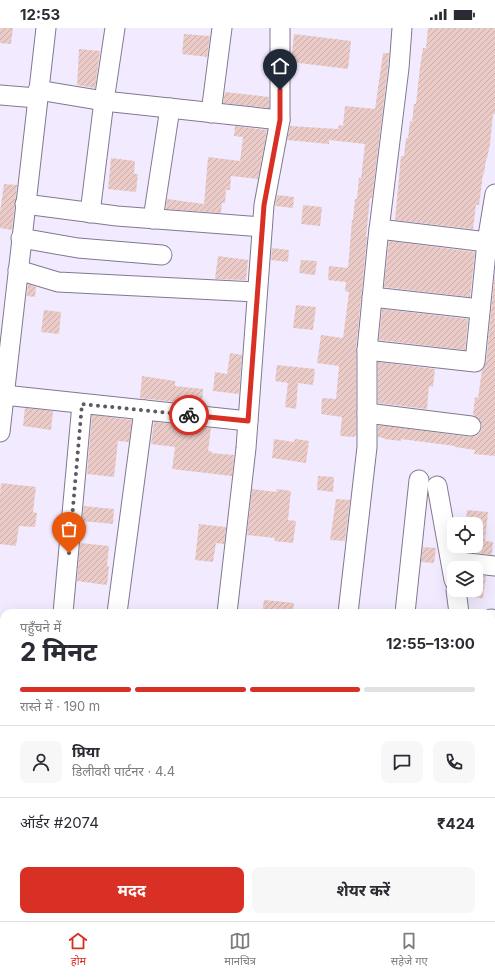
<!DOCTYPE html>
<html lang="hi">
<meta charset="utf-8">
<style>
:root{--surface:#fff;--page:#f7f7f7;--text:#2b2b33;--muted:#7c7c81;--line:#e1e1e2;--accent:#d93025}
body{margin:0;font-family:Inter,"Noto Sans Devanagari",sans-serif;background:var(--page);color:var(--text);height:100vh;display:flex;flex-direction:column;font-size:15px;white-space:nowrap}
*{box-sizing:border-box;margin:0}
p{font-size:13px;color:var(--muted)}
.icon{flex:none;width:22px;height:22px;fill:none;stroke:currentColor;stroke-width:2;stroke-linecap:round;stroke-linejoin:round}
.map{position:relative;flex:1;overflow:hidden}
.sheet{position:absolute;left:0px;top:581px;width:495px;height:312px;display:flex;flex-direction:column;background:var(--surface);border-radius:12px 12px 0 0;box-shadow:0 4px 16px #0002}
.sheet>*{flex:none}
.fabs{position:absolute;left:447px;top:489px;display:grid;gap:8px}
.fabs a{display:grid;place-items:center;width:36px;height:36px;border-radius:8px;background:var(--surface);box-shadow:0 4px 16px #0002;font-size:20px}
.pin{position:absolute;display:grid;place-items:center;width:34px;height:34px;color:#fff;margin:-41px -17px;border-radius:50% 50% 50% 0;rotate:-45deg;box-shadow:0 0 4px #0007}
.pin .icon{rotate:45deg}
.courier{position:absolute;display:grid;place-items:center;width:40px;height:40px;margin:-20px;border:3px solid #d93025;border-radius:50%;background:#fff;color:#222;box-shadow:0 1px 5px #0007}
.head em{font-style:normal;font-weight:700}
.head div{display:flex;flex-direction:column-reverse}
.head{display:flex;align-items:center;justify-content:space-between;height:68px;padding:0 20px}
h1{font-size:26px;font-weight:700;line-height:30px}
.bar{display:grid;grid-template-columns:repeat(4,1fr);gap:6px 4px;align-content:center;height:48px;padding:0 20px}
.bar i{height:5px;border-radius:3px;background:var(--line)}
.bar .on{background:var(--accent)}
.bar p{grid-column:span 4}
.line{display:flex;align-items:center;gap:10px;padding:0 20px;border-top:1px solid var(--line)}
.line div{flex:1}
.round{display:grid;place-items:center;flex:none;width:42px;height:42px;border-radius:8px;background:var(--page)}
.cta{display:flex;gap:8px;margin-top:auto;padding:8px 20px}
.cta a{flex:1;height:46px;border-radius:8px;background:var(--accent);color:#fff;font-size:16px;font-weight:700;line-height:46px;text-align:center}
.cta a+a{background:var(--page);color:var(--text)}
.status{display:flex;justify-content:space-between;align-items:center;height:28px;padding:0 20px;background:var(--surface);direction:ltr}
.status svg{height:11px;fill:currentColor}
.menu{display:flex;justify-content:space-around;align-items:center;height:56px;border-top:1px solid var(--line);background:var(--surface);font-size:11px;color:var(--muted)}
.menu a{display:grid;justify-items:center;gap:2px}
.menu .on{color:var(--accent)}
.map>svg:first-child{display:block}
.lines{fill:none;stroke-linecap:round;stroke-linejoin:round}
.canal{stroke:#7da2a4;stroke-width:14}
.building{fill:url(#building-hatch)}
.minor-casing{stroke:#827890;stroke-width:21}
.minor{stroke:#fff;stroke-width:19}
.done{stroke:#5d5864;stroke-width:4;stroke-dasharray:0 7.2}
.route{stroke:#d93025;stroke-width:5}
</style>
<div class="status"><b>12:53</b><svg viewBox="0 0 49 12"><path d="M0 12V9h3v3zM5 12V6h3v6zM10 12V3h3v9zM15 12V0h3v12zM26 1h20v11H26zM47 4h2v5h-2z"/></svg></div>
<div class="map">
<svg width="495" height="893" viewBox="0 0 495 893">
<defs>
<pattern id="building-hatch" width="6" height="6" patternUnits="userSpaceOnUse"><rect width="6" height="6" fill="#ebcbc8"/><path d="M-1 1l2-2M0 6l6-6M5 7l2-2" fill="none" stroke="#c8adab"/></pattern>
</defs>
<rect width="100%" height="100%" fill="#f2eaff"/>
<g class="lines">
<g class="canal">
<path d="M0,810H4"/>
<path d="M491,863L495,864"/>
</g>
</g>
<g class="building">
<path d="M0,0H13L11,16L0,15Z"/>
<path d="M428,0H495V86H493L490,116L487,131H486L484,146H483L479,177H476L473,201L395,192L401,128H404L406,110H408L410,93L412,94L414,76H416L420,39L423,20H426Z"/>
<path d="M184,6L210,8L207,29L182,26Z"/>
<path d="M294,6L351,13L348,41L291,34Z"/>
<path d="M79,21L100,23L95,60L77,57Z"/>
<path d="M383,25H389L388,39L372,170H370L366,209H367L356,321V407H355L354,409L340,408L342,389L321,386L322,370L336,371L339,338L317,335L321,307L343,310L349,264L345,263L346,254L328,252L329,238L348,240L352,192H353L355,171H357L359,150H361L365,116L329,112V116L287,112L290,98L338,101L339,97L343,98L345,78L375,81Z"/>
<path d="M225,64L269,69V80L223,75Z"/>
<path d="M235,98L267,102L258,151L231,148L230,162H226L225,175H222L221,185L166,181L167,171L204,176L208,129L240,133L243,109L234,108Z"/>
<path d="M111,130L135,133L134,146H138L136,164L108,161Z"/>
<path d="M4,156L17,157L12,202L0,200V184Z"/>
<path d="M277,167L294,169L293,180L275,178Z"/>
<path d="M303,177L322,179L320,198L301,196Z"/>
<path d="M389,213L475,224L470,269L384,259Z"/>
<path d="M272,220L289,222L288,234L271,232Z"/>
<path d="M218,228L248,232L246,252L215,251Z"/>
<path d="M301,232L317,233L315,247L299,245Z"/>
<path d="M495,245V428L474,426L475,422L455,419V418L401,411V413L384,411V410L378,409V397L470,409L476,408L480,404L482,400L481,394L478,390L473,387L475,369L478,370L482,342L486,335Z"/>
<path d="M28,256L36,259L35,269L27,268Z"/>
<path d="M296,277L316,279L313,302L293,300Z"/>
<path d="M382,281L468,291L465,322L379,312Z"/>
<path d="M44,282L61,284L59,306L41,304Z"/>
<path d="M230,325L242,327L239,366L213,363L215,344L227,346Z"/>
<path d="M378,334L435,341L433,359L429,358L427,381L378,375Z"/>
<path d="M277,337L315,341L313,357L298,355L296,381L285,379L288,355L275,353Z"/>
<path d="M142,348L175,353V358L203,361L202,377L140,370Z"/>
<path d="M25,380L53,383L51,402L23,398Z"/>
<path d="M92,387L132,392L129,414L118,413L114,449L87,446Z"/>
<path d="M154,394L211,400L208,423H212L211,425L234,427L232,448L172,441L175,419L151,416Z"/>
<path d="M274,411L294,414L295,411L309,413L306,435L272,430Z"/>
<path d="M318,448L334,449L333,464L317,462Z"/>
<path d="M1,455L36,459L33,484L37,485L35,499L19,498L16,518L0,516V468Z"/>
<path d="M252,461L276,464L277,461L291,463L288,492L296,493L293,515L274,513L275,510L247,507Z"/>
<path d="M336,471L350,472L345,513L330,512Z"/>
<path d="M84,478L114,481L113,496L82,493Z"/>
<path d="M467,482L488,484L485,513L493,514L492,527L473,524L474,518H476V496H466Z"/>
<path d="M199,496L226,499L224,516L216,515L213,534L195,532Z"/>
<path d="M80,515L109,518L107,538H109L107,557L77,553Z"/>
<path d="M423,519L436,520L434,535L421,534Z"/>
<path d="M476,547L486,548L483,570H476Z"/>
<path d="M264,572L294,575L293,585H262Z"/>
</g>
<g class="lines">
<defs>
<g id="minor">
<path d="M38,62L104,73L280,92"/>
<path d="M0,67L37,70"/>
<path d="M211,85L222,0"/>
<path d="M25,176L117,188L262,199"/>
<path d="M90,185L104,73L115,0"/>
<path d="M153,191L170,80"/>
<path d="M379,201L487,214"/>
<path d="M21,210L78,220L162,227"/>
<path d="M18,242L58,254L257,264"/>
<path d="M372,269L480,281"/>
<path d="M367,322L475,334L487,214L495,166"/>
<path d="M4,367L248,393"/>
<path d="M367,385L471,398"/>
<path d="M0,404L46,0"/>
<path d="M437,458L454,552"/>
<path d="M451,533L495,538"/>
<path d="M456,562L459,585"/>
<path d="M63,585L82,376"/>
<path d="M117,585L144,382"/>
<path d="M227,585L246,420L264,177L280,92V0"/>
<path d="M348,585L367,419V322L378,210L399,40L402,0"/>
<path d="M405,585L419,452"/>
<path d="M491,591L495,592"/>
<path d="M0,687H4"/>
<path d="M0,793H4"/>
<path d="M0,832L4,833"/>
<path d="M491,837L495,838"/>
<path d="M491,881L495,882"/>
<path d="M255,893V889"/>
<path d="M315,893L316,889"/>
</g>
</defs>
<use href="#minor" class="minor-casing"/>
<use href="#minor" class="minor"/>
</g>
<g class="lines">
<path class="done" d="M69,525L82,376L189,387"/>
<path class="route" d="M189,387L248,393L264,177L280,92V62"/>
</g>
</svg>
<div class="fabs">
<a><svg class="icon" aria-label="locate" viewBox="0 0 24 24"><circle cx="12" cy="12" r="6"/><path d="M12 2v4M12 18v4M2 12h4M18 12h4"/></svg></a>
<a><svg class="icon" aria-label="layers" viewBox="0 0 24 24"><path d="M12 4l9 5-9 5-9-5zM3 14l9 5 9-5"/></svg></a>
</div>
<div class="pin" style="left:69px;top:525px;background:#ea580c"><svg class="icon" aria-label="bag" viewBox="0 0 24 24"><path d="M5 8h14l-1 12H6zM9 8a3 3 0 0 1 6 0"/></svg></div>
<div class="pin" style="left:280px;top:62px;background:#1f2937"><svg class="icon" aria-label="home" viewBox="0 0 24 24"><path d="M3 11l9-7 9 7M6 9v11h12V9"/></svg></div>
<div class="courier" style="left:189px;top:387px"><svg class="icon" aria-label="bike" viewBox="0 0 24 24"><circle cx="6" cy="16" r="4"/><circle cx="18" cy="16" r="4"/><path d="M6 16l4-8h5l3 8M10 8l3 8H6M13 5h3"/></svg></div>
<section class="sheet">
<div class="head"><div><h1>2 मिनट</h1><p>पहुँचने में</p></div><em>12:55–13:00</em></div>
<div class="bar"><i class="on"></i><i class="on"></i><i class="on"></i><i></i><p>रास्ते में · 190 m</p></div>
<div class="line" style="height:72px"><a class="round"><svg class="icon" aria-label="person" viewBox="0 0 24 24"><circle cx="12" cy="8" r="4"/><path d="M4 21q1-7 8-7t8 7"/></svg></a><div><b>प्रिया</b><p>डिलीवरी पार्टनर · 4.4</p></div><a class="round"><svg class="icon" aria-label="chat" viewBox="0 0 24 24"><path d="M4 5h16v11H9l-5 4z"/></svg></a><a class="round"><svg class="icon" aria-label="phone" viewBox="0 0 24 24"><path d="M5 4h4l2 5-3 2q2 4 5 5l2-3 5 2v4C11 20 4 13 5 4z"/></svg></a></div>
<div class="line" style="height:52px"><div>ऑर्डर #2074</div><b>₹424</b></div>
<div class="cta"><a>मदद</a><a>शेयर करें</a></div>
</section>
</div>
<nav class="menu">
<a class="on"><svg class="icon" aria-label="home" viewBox="0 0 24 24"><path d="M3 11l9-7 9 7M6 9v11h12V9"/></svg>होम</a>
<a><svg class="icon" aria-label="map" viewBox="0 0 24 24"><path d="M3 6l6-2 6 2 6-2v14l-6 2-6-2-6 2zM9 4v14M15 6v14"/></svg>मानचित्र</a>
<a><svg class="icon" aria-label="saved" viewBox="0 0 24 24"><path d="M7 4h10v16l-5-4-5 4z"/></svg>सहेजे गए</a>
</nav>
